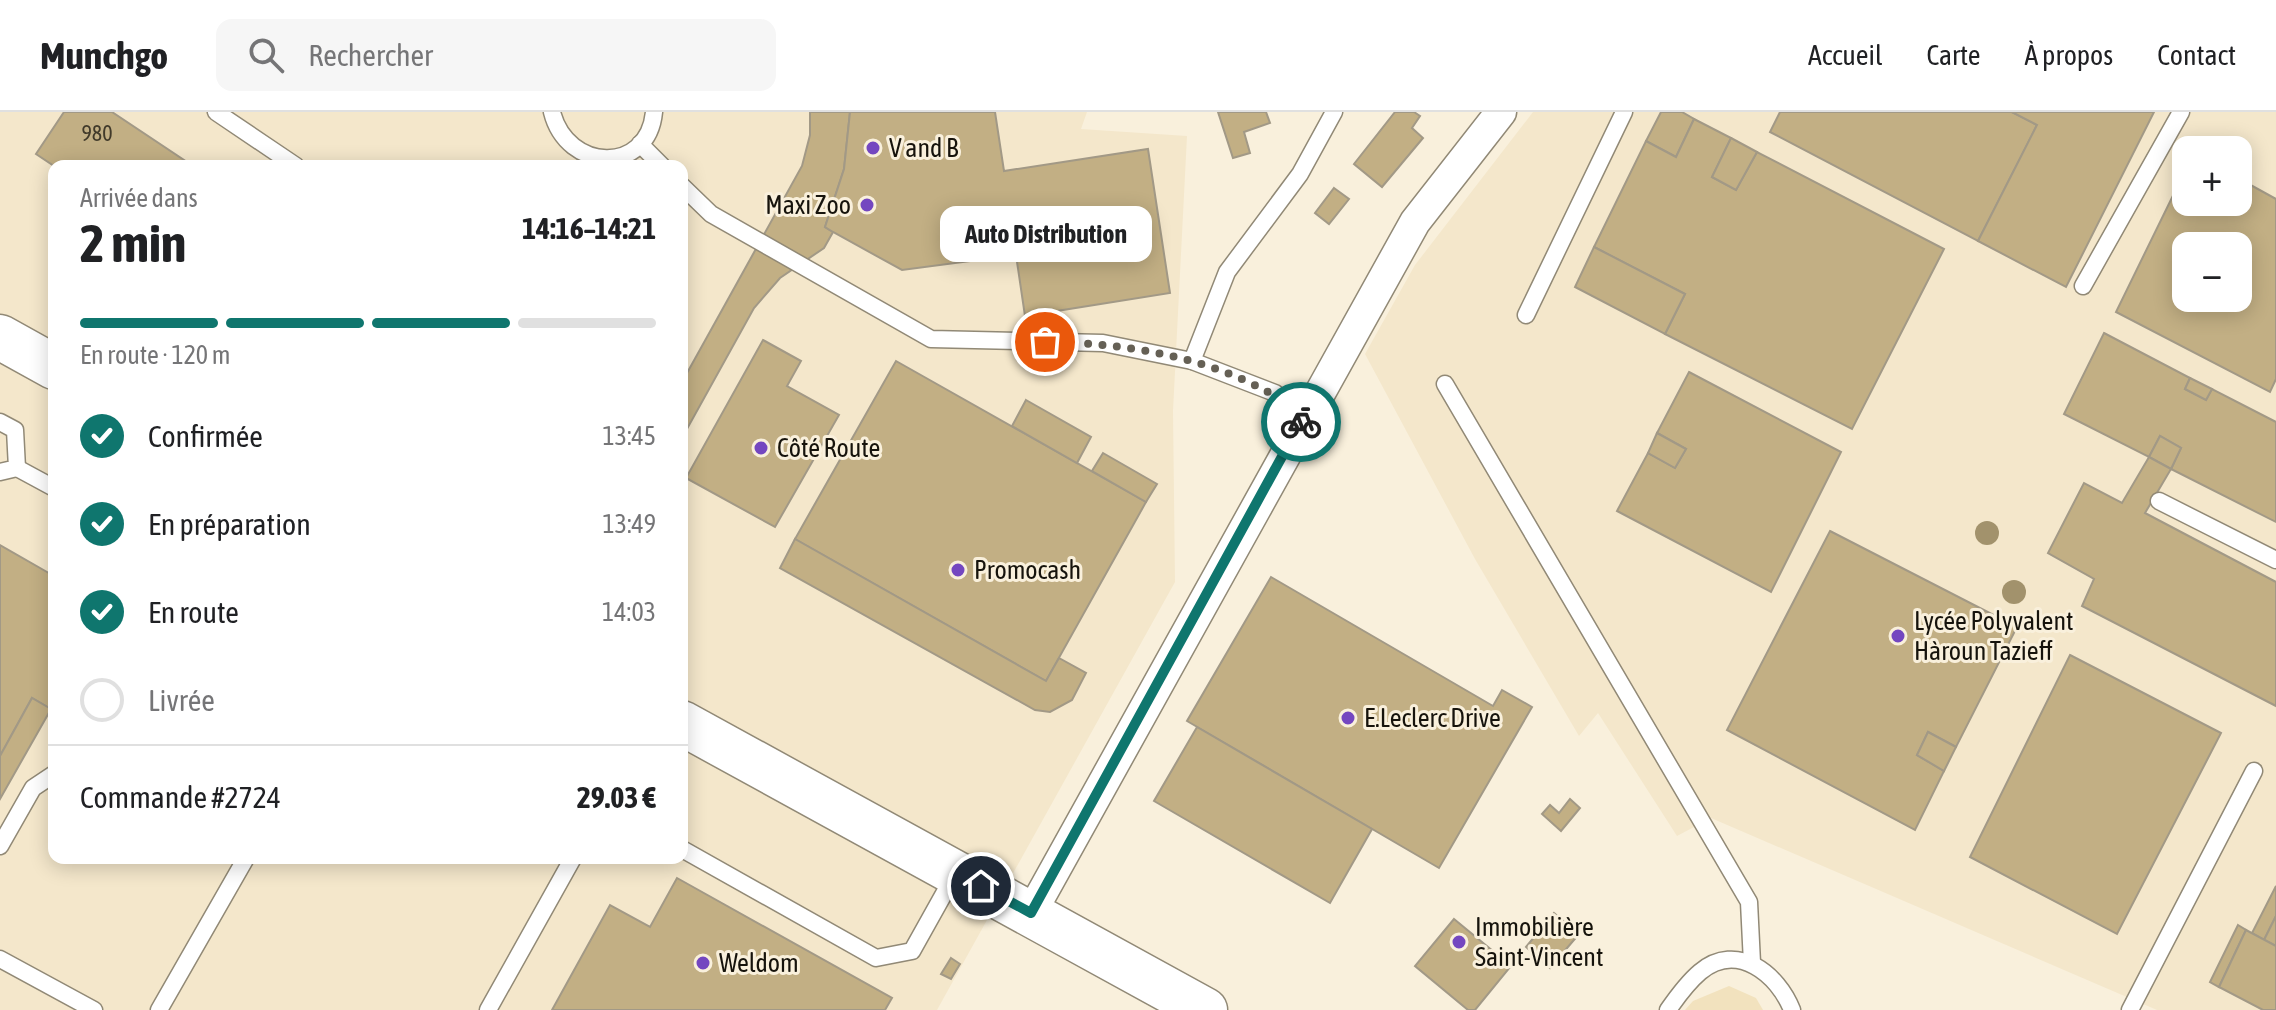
<!DOCTYPE html>
<html lang="fr">
<meta charset="utf-8">
<style>
:root{--surface:#fff;--page:#f6f6f6;--text:#202124;--muted:#757577;--line:#e0e0e0;--accent:#0f766e}
body{margin:0;font-family:"Asap Condensed",sans-serif;background:var(--page);color:var(--text);height:100vh;display:flex;flex-direction:column;font-size:30px;white-space:nowrap}
*{box-sizing:border-box;margin:0}
p{font-size:26px;color:var(--muted)}
.icon{flex:none;width:44px;height:44px;fill:none;stroke:currentColor;stroke-width:2;stroke-linecap:round;stroke-linejoin:round}
.map{position:relative;flex:1;overflow:hidden}
.panel{position:absolute;left:48px;top:48px;width:640px;height:704px;display:flex;flex-direction:column;background:var(--surface);border-radius:16px;box-shadow:0 4px 20px #0003}
.panel>*{flex:none}
.controls{position:absolute;left:2172px;top:24px;display:grid;gap:16px}
.controls a{display:grid;place-items:center;width:80px;height:80px;border-radius:16px;background:var(--surface);box-shadow:0 4px 20px #0003;font-size:40px}
.pin{position:absolute;display:grid;place-items:center;width:68px;height:68px;color:#fff;margin:-34px;border:4px solid #fff;border-radius:50%;box-shadow:0 2px 8px #0007}
.courier{position:absolute;display:grid;place-items:center;width:80px;height:80px;margin:-40px;border:6px solid #0f766e;border-radius:50%;background:#fff;color:#222;box-shadow:0 2px 10px #0007}
.bubble{position:absolute;height:56px;border-radius:16px;background:var(--surface);box-shadow:0 4px 20px #0003;font-size:26px;font-weight:700;line-height:56px;text-align:center}
.head em{font-style:normal;font-weight:700}
.head div{display:flex;flex-direction:column-reverse}
.head{display:flex;align-items:center;justify-content:space-between;height:136px;padding:0 32px}
h1{font-size:52px;font-weight:700;line-height:60px}
.bar{display:grid;grid-template-columns:repeat(4,1fr);gap:12px 8px;align-content:center;height:96px;padding:0 32px}
.bar i{height:10px;border-radius:6px;background:var(--line)}
.bar .current{background:var(--accent)}
.bar p{grid-column:span 4}
.line{display:flex;align-items:center;gap:20px;padding:0 32px;border-top:2px solid var(--line)}
.line div{flex:1}
ol{padding:0 32px;list-style:none}
li{display:flex;align-items:center;gap:24px;height:88px}
li p{margin-inline-start:auto}
li .icon{padding:8px;border-radius:50%;background:var(--accent);color:#fff;stroke-width:4}
li:last-child{color:var(--muted)}
li i{width:44px;height:44px;border:4px solid var(--line);border-radius:50%}
header{display:flex;align-items:center;gap:48px;box-sizing:border-box;height:112px;padding:0 40px;background:var(--surface);border-bottom:2px solid var(--line)}
header strong{font-size:38px}
nav{display:flex;gap:44px;margin-inline-start:auto;font-size:28px}
.search{width:560px;height:72px;background:var(--page);display:flex;align-items:center;gap:20px;box-sizing:border-box;padding:0 28px;border-radius:16px;color:var(--muted);font-size:30px}
.map>svg:first-child{display:block}
.built{fill:#f4e7cb;fill-rule:evenodd}
.green{fill:#f2e2be}
.building{fill:#c2af84;stroke:#a29986;stroke-width:2;fill-rule:evenodd}
.lines{fill:none;stroke-linecap:round;stroke-linejoin:round}
.service-casing{stroke:#918976;stroke-width:19}
.minor-casing{stroke:#918976;stroke-width:33}
.secondary-casing{stroke:#918976;stroke-width:47}
.service{stroke:#fff;stroke-width:16}
.minor{stroke:#fff;stroke-width:30}
.secondary{stroke:#fff;stroke-width:44}
.tree{fill:#a2926c}
.done{stroke:#656055;stroke-width:8;stroke-dasharray:0 14.4}
.route{stroke:#0f766e;stroke-width:10}
.poi-dot{fill:#7447c0;stroke:#f9f0dc;stroke-width:3}
.labels{text-anchor:middle;stroke-width:6;stroke-linejoin:round;paint-order:stroke}
.number-label{font-size:22px;fill:#413a2a}
.poi-label{font-size:26px;fill:#16130c;stroke:#f9f0dc;text-anchor:start}
</style>
<header>
<strong>Munchgo</strong>
<div class="search"><svg class="icon" aria-label="search" viewBox="0 0 24 24"><circle cx="10" cy="10" r="6"/><path d="M15 15l6 6"/></svg>Rechercher</div>
<nav><a>Accueil</a><a>Carte</a><a>À propos</a><a>Contact</a></nav>
</header>
<div class="map">
<svg width="2276" height="898" viewBox="0 0 2276 898">
<rect width="100%" height="100%" fill="#f9f0dc"/>
<g class="built">
<path d="M0,0H1087L1081,17L1187,24L1173,299L1175,470L937,898H0ZM54,54H682V746H54Z"/>
<path d="M1533,0H2276V898H2157L1711,706L1677,724L1598,601L1579,624L1475,447L1365,242L1415,153ZM2186,38H2238V90H2186ZM2186,134H2238V186H2186Z"/>
</g>
<path class="green" d="M1729,874L1756,886L1763,898H1685L1693,889Z"/>
<g class="building">
<path d="M64,0H112L193,54H54L36,42Z"/>
<path d="M810,0H850L844,57L825,115L833,120L824,136L780,166L754,196L682,326V270L802,54L810,23Z"/>
<path d="M850,0H995L1004,59L1148,37L1170,181L1025,204L1016,143L902,158L833,120L825,115L844,57Z"/>
<path d="M1218,0H1266L1270,11L1244,20L1250,41L1233,46Z"/>
<path d="M1395,0H1414L1420,4L1412,16L1423,26L1382,75L1354,52Z"/>
<path d="M1661,0H1682L1694,7L1676,45L1646,29Z"/>
<path d="M1780,0H2012L2037,13L1978,129L1770,20Z"/>
<path d="M2012,0H2154L2066,175L1978,129L2037,13Z"/>
<path d="M1694,7L1731,26L1712,65L1736,78L1757,40L1944,137L1852,317L1665,222L1685,182L1594,135L1646,29L1676,45Z"/>
<path d="M1731,26L1757,40L1736,78L1712,65Z"/>
<path d="M2186,57V90H2238V66L2276,87V267L2270,280L2116,200ZM2186,134H2238V186H2186Z"/>
<path d="M1334,76L1349,87L1329,112L1315,101Z"/>
<path d="M1594,135L1685,182L1665,222L1575,175Z"/>
<path d="M2104,221L2190,266L2185,277L2206,288L2212,277L2276,310V410L2171,357L2181,336L2160,324L2149,345L2064,302Z"/>
<path d="M763,228L801,249L787,274L839,303L775,415L686,366Z"/>
<path d="M896,249L1146,390L1046,569L795,427Z"/>
<path d="M1689,260L1841,340L1771,480L1617,399L1648,341L1675,356L1686,337L1657,321Z"/>
<path d="M2190,266L2212,277L2206,288L2185,277Z"/>
<path d="M1026,288L1091,325L1077,351L1012,314Z"/>
<path d="M1657,321L1686,337L1675,356L1648,341Z"/>
<path d="M2160,324L2181,336L2171,357L2149,345Z"/>
<path d="M1103,341L1157,372L1146,390L1092,359Z"/>
<path d="M2149,345L2171,357L2145,401L2276,470V594L2082,494L2094,467L2048,441L2084,371L2122,391Z"/>
<path d="M1830,419L2017,515L1956,635L1928,620L1917,643L1944,659L1915,718L1727,618Z"/>
<path d="M795,427L1046,569L1059,546L1086,561L1072,588L1050,600L1035,598L780,456Z"/>
<path d="M0,433L54,464V592L51,597L32,586L0,644Z"/>
<path d="M1271,465L1493,594L1502,578L1532,595L1439,756L1187,609Z"/>
<path d="M2070,543L2221,621L2117,822L1970,745Z"/>
<path d="M32,586L51,597L0,687V644Z"/>
<path d="M1197,615L1372,717L1330,791L1154,689Z"/>
<path d="M1928,620L1956,635L1944,659L1917,643Z"/>
<path d="M1570,687L1580,696L1561,719L1542,702L1550,693L1559,701Z"/>
<path d="M677,766L892,886L885,898H552L610,793L650,815Z"/>
<path d="M2276,774V804L2264,828L2252,821Z"/>
<path d="M1554,801L1579,822L1550,856L1526,835Z"/>
<path d="M2276,804V834L2264,828Z"/>
<path d="M1454,807L1511,854L1475,898H1468L1415,854Z"/>
<path d="M2238,813L2246,818L2219,875L2210,870Z"/>
<path d="M2246,818L2276,834V898H2263L2219,875Z"/>
<path d="M951,846L960,852L951,867L941,862Z"/>
</g>
<g class="lines">
<defs>
<g id="service">
<path d="M216,0L296,54"/>
<path d="M552,0C567,60 648,63 654,0"/>
<path d="M640,32L662,54"/>
<path d="M682,74L711,102L931,227L1103,231L1192,249L1275,281L1304,304"/>
<path d="M2083,174L2181,0"/>
<path d="M1526,203L1624,0"/>
<path d="M1192,249L1227,160L1300,62L1334,0"/>
<path d="M1445,272L1749,790L1752,851"/>
<path d="M0,310L15,318L17,356L0,360"/>
<path d="M17,356L54,376"/>
<path d="M2159,389L2276,448"/>
<path d="M0,734L33,676L54,662"/>
<path d="M682,737L876,846L912,839L955,762"/>
<path d="M0,847L94,898"/>
<path d="M159,898L246,746"/>
<path d="M488,898L573,746"/>
<path d="M1668,898C1677,885 1687,871 1700,860C1737,829 1778,862 1792,898"/>
<path d="M2130,898L2254,659"/>
</g>
<path id="minor" d="M1031,801L1415,110L1501,0"/>
<g id="secondary">
<path d="M0,225L54,255"/>
<path d="M682,611L1205,898"/>
</g>
</defs>
<use href="#service" class="service-casing"/>
<use href="#minor" class="minor-casing"/>
<use href="#secondary" class="secondary-casing"/>
<use href="#service" class="service"/>
<use href="#minor" class="minor"/>
<use href="#secondary" class="secondary"/>
</g>
<g class="tree">
<circle cx="1987" cy="421" r="12"/>
<circle cx="2014" cy="480" r="12"/>
</g>
<g class="lines">
<path class="done" d="M1045,230C1134,231 1233,248 1304,304L1301,310"/>
<path class="route" d="M981,774L1031,801L1301,310"/>
</g>
<g class="poi-dot">
<circle cx="873" cy="36" r="8"/>
<circle cx="867" cy="93" r="8"/>
<circle cx="761" cy="336" r="8"/>
<circle cx="958" cy="458" r="8"/>
<circle cx="1898" cy="524" r="8"/>
<circle cx="1348" cy="606" r="8"/>
<circle cx="1459" cy="830" r="8"/>
<circle cx="703" cy="851" r="8"/>
</g>
<g class="labels">
<g class="number-label">
<text x="97" y="29">980</text>
</g>
<g class="poi-label">
<text x="889" y="45">V and B</text>
<text x="851" y="102" text-anchor="end">Maxi Zoo</text>
<text x="777" y="345">Côté Route</text>
<text x="974" y="467">Promocash</text>
<text x="1914" y="518">Lycée Polyvalent<tspan x="1914" dy="30">Hàroun Tazieff</tspan></text>
<text x="1364" y="615">E.Leclerc Drive</text>
<text x="1475" y="824">Immobilière<tspan x="1475" dy="30">Saint-Vincent</tspan></text>
<text x="719" y="860">Weldom</text>
</g>
</g>
</svg>
<div class="controls">
<a>+</a>
<a>−</a>
</div>
<div class="pin" style="left:1045px;top:230px;background:#ea580c"><svg class="icon" aria-label="bag" viewBox="0 0 24 24"><path d="M5 8h14l-1 12H6zM9 8a3 3 0 0 1 6 0"/></svg></div>
<div class="pin" style="left:981px;top:774px;background:#1f2937"><svg class="icon" aria-label="home" viewBox="0 0 24 24"><path d="M3 11l9-7 9 7M6 9v11h12V9"/></svg></div>
<div class="courier" style="left:1301px;top:310px"><svg class="icon" aria-label="bike" viewBox="0 0 24 24"><circle cx="6" cy="16" r="4"/><circle cx="18" cy="16" r="4"/><path d="M6 16l4-8h5l3 8M10 8l3 8H6M13 5h3"/></svg></div>
<div class="bubble" style="left:940px;top:94px;width:212px">Auto Distribution</div>
<section class="panel">
<div class="head"><div><h1>2 min</h1><p>Arrivée dans</p></div><em>14:16–14:21</em></div>
<div class="bar"><i class="current"></i><i class="current"></i><i class="current"></i><i></i><p>En route · 120 m</p></div>
<ol>
<li><svg class="icon" aria-label="check" viewBox="0 0 24 24"><path d="M5 12l5 5 9-10"/></svg>Confirmée<p>13:45</p></li>
<li><svg class="icon" aria-label="check" viewBox="0 0 24 24"><path d="M5 12l5 5 9-10"/></svg>En préparation<p>13:49</p></li>
<li><svg class="icon" aria-label="check" viewBox="0 0 24 24"><path d="M5 12l5 5 9-10"/></svg>En route<p>14:03</p></li>
<li><i></i>Livrée</li>
</ol>
<div class="line" style="height:104px"><div>Commande #2724</div><b>29.03 €</b></div>
</section>
</div>
